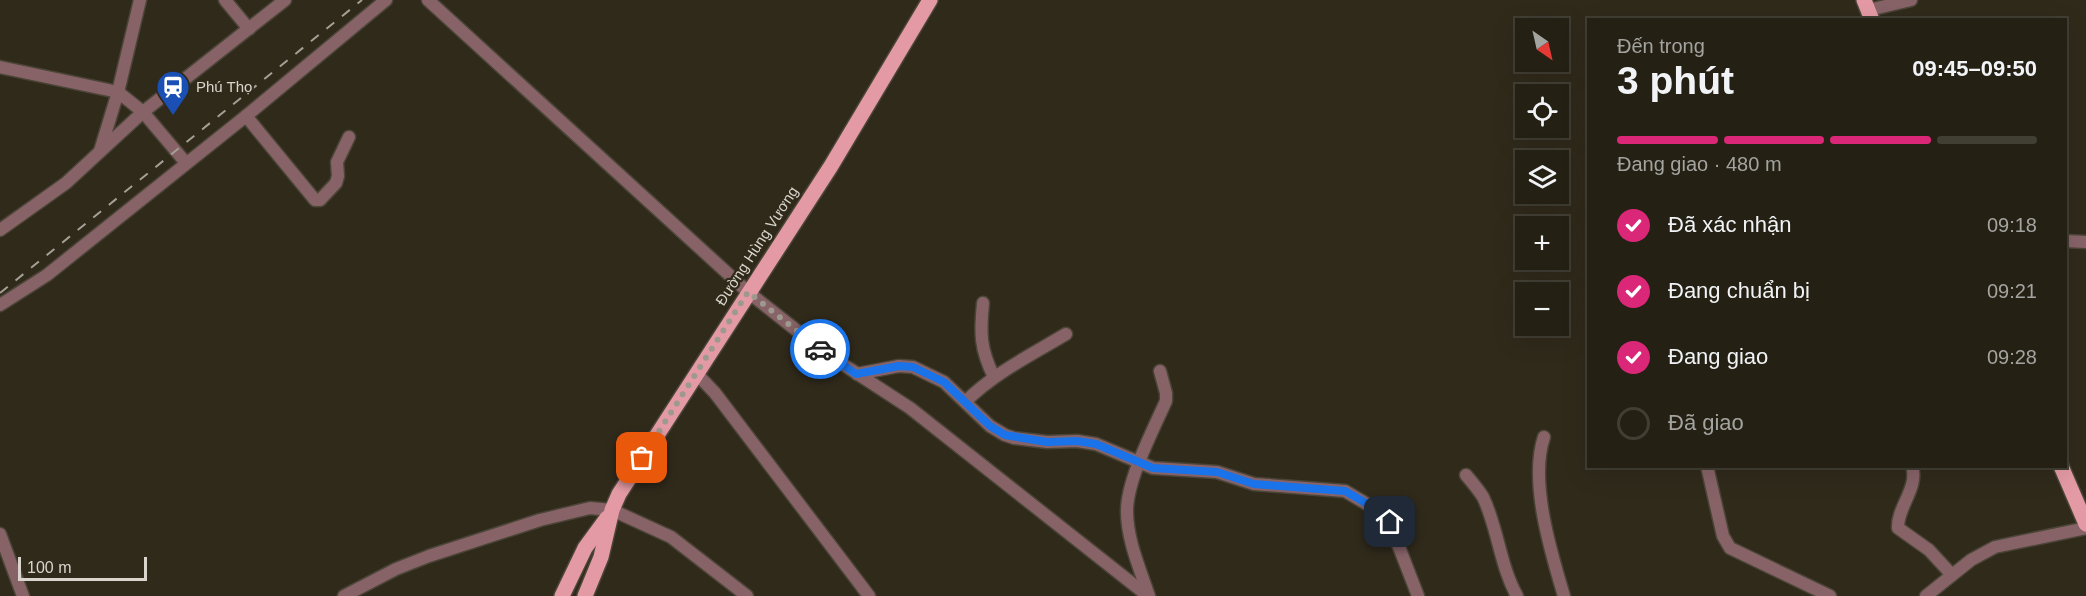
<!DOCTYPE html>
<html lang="vi">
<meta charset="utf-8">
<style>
:root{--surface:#242014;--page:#302d22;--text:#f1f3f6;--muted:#a3a3a0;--line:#413e34;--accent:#db2777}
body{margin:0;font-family:Helvetica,sans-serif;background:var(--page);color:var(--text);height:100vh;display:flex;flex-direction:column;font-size:22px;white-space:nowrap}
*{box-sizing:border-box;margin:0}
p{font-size:20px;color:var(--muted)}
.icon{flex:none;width:33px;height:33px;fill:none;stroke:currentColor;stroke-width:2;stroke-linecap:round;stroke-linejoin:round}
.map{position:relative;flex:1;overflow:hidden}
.side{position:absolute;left:1587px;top:18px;width:480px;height:450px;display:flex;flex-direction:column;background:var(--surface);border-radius:0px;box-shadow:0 6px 24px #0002,0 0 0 2px var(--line)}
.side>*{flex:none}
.needle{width:39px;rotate:146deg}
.tools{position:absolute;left:1515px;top:18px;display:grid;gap:12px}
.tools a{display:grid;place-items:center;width:54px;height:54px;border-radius:0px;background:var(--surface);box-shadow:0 6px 24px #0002,0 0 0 2px var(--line);font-size:30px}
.scale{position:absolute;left:18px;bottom:15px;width:129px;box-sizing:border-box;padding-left:6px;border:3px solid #d9d5cc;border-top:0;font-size:16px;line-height:21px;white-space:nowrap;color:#d9d5cc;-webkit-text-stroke:4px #302a1b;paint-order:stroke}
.pin{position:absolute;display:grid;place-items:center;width:51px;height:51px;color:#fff;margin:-26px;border-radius:12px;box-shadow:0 3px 9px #0006}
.courier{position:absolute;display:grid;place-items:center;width:60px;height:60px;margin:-30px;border:4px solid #1a73e8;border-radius:50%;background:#fff;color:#222;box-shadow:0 2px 8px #0007}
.summary em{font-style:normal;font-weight:800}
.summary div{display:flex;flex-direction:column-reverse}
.summary{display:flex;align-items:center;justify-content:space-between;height:102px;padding:0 30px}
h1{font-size:39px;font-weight:800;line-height:45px}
.bar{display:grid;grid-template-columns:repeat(4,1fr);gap:9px 6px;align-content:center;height:72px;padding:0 30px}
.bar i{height:8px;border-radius:4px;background:var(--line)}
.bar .on{background:var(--accent)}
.bar p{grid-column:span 4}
ol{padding:0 30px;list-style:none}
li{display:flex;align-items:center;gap:18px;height:66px}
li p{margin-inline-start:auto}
li .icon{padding:6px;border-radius:50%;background:var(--accent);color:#fff;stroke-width:4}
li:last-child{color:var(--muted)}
li i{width:33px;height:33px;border:3px solid var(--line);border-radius:50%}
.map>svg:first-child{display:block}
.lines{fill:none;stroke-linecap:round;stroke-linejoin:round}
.minor-casing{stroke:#4b4537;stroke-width:15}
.major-casing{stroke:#4b4537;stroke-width:18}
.minor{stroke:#876368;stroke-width:12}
.major{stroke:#e39aa4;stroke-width:15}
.rail{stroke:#a5a095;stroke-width:2;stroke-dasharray:10 10;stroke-linecap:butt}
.done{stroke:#9e998e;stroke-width:6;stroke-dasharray:0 10.8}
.route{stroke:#1a73e8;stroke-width:8}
.labels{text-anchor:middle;stroke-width:4.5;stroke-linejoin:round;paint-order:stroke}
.poi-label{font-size:15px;fill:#d9d5cc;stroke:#302a1b;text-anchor:start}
.street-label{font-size:15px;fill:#d9d5cc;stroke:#302a1b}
</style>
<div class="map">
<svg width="2086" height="596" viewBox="0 0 2086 596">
<rect width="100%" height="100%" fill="#302a1b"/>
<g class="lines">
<defs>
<g id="minor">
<path d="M225,0L249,29"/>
<path d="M428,0L748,292L824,352L910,408L1148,596"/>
<path d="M1869,10L1911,0"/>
<path d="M0,67L118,92L143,112L186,163"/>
<path d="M246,116L315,200H320L336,183L338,176L337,162L349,137"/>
<path d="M100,151L118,92L140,0"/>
<path d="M0,230L66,183L143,112L285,0"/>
<path d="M2066,241L2086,242"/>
<path d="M983,303C980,333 980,349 994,377"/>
<path d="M0,305L47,275L246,116L386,0"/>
<path d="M696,373L715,393L869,596"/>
<path d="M857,374L899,366L913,367L944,382L990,426L1005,435L1014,438L1047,442L1077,441L1096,444L1153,468L1217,472L1254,484L1345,491L1387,516L1418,596"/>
<path d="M965,402C994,373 1031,355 1066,334"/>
<path d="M1544,437C1529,481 1551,553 1564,596"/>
<path d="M1707,466L1723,536L1730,548L1830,596"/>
<path d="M1912,466C1919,488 1897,507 1898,528L1929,550L1952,575"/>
<path d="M1466,475C1472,482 1478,489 1483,497C1498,528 1500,566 1517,596"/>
<path d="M0,534L23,596"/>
<path d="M344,596L396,569L429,556L540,520L590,508L612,510L671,537L747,596"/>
<path d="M1149,596C1140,569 1127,540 1127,511C1127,480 1153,430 1166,401V393L1160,371"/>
<path d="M1926,596L1971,560L1995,547L2086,528"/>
</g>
<g id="major">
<path d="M1864,0L1872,20"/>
<path d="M2061,466L2086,524"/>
<path d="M562,596L585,548L607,518"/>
<path d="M585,596L601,557L612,510L619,494L831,166L930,0"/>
</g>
</defs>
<use href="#minor" class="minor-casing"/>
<use href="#major" class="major-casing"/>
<use href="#minor" class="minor"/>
<use href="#major" class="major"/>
<path class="rail" d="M0,293L362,0"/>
</g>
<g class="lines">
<path class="done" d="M642,458L748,292L820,349"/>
<path class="route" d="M820,349L856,374L899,366L913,367L944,382L990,426L1005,435L1047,442L1077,441L1096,444L1153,468L1217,472L1254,484L1345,491L1383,513L1390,522"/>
</g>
<defs>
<symbol id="station-pin" viewBox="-11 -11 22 30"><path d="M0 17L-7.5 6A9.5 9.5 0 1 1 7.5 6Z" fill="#1a4fb4" stroke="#302a1b"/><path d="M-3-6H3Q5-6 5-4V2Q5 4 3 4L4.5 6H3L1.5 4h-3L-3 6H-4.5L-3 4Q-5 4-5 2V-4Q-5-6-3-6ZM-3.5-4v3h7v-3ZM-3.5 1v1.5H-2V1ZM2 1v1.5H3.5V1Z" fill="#fff"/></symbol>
</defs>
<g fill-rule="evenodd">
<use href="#station-pin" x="154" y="68" width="38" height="52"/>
</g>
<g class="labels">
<g class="poi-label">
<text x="196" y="92">Phú Thọ</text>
</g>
<g class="street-label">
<text transform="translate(757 246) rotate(-57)" y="5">Đường Hùng Vương</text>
</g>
</g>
</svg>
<div class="tools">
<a><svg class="needle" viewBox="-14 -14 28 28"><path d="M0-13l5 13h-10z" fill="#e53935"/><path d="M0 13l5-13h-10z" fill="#a3a3a0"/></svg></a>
<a><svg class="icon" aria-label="locate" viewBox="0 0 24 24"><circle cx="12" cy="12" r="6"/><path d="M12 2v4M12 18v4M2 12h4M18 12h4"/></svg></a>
<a><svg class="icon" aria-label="layers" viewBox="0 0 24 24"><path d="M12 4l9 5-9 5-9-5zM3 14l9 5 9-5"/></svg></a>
<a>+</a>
<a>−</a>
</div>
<div class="scale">100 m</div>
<div class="pin" style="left:642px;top:458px;background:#ea580c"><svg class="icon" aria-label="bag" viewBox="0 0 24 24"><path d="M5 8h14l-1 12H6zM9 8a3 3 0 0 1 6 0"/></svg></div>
<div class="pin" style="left:1390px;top:522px;background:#1f2937"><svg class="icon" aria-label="home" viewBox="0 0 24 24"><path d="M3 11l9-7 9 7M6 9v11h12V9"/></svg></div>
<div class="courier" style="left:820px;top:349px"><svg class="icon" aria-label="car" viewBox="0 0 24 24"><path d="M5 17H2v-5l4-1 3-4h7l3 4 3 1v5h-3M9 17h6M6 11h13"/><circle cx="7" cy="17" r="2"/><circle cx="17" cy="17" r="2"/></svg></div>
<section class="side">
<div class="summary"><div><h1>3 phút</h1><p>Đến trong</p></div><em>09:45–09:50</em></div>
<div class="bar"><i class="on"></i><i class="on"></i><i class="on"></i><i></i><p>Đang giao · 480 m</p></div>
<ol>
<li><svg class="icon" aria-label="check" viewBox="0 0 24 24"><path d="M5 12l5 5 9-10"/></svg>Đã xác nhận<p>09:18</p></li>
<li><svg class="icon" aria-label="check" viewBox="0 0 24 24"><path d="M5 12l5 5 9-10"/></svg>Đang chuẩn bị<p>09:21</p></li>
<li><svg class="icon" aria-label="check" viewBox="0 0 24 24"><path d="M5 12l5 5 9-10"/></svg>Đang giao<p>09:28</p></li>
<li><i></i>Đã giao</li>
</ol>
</section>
</div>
